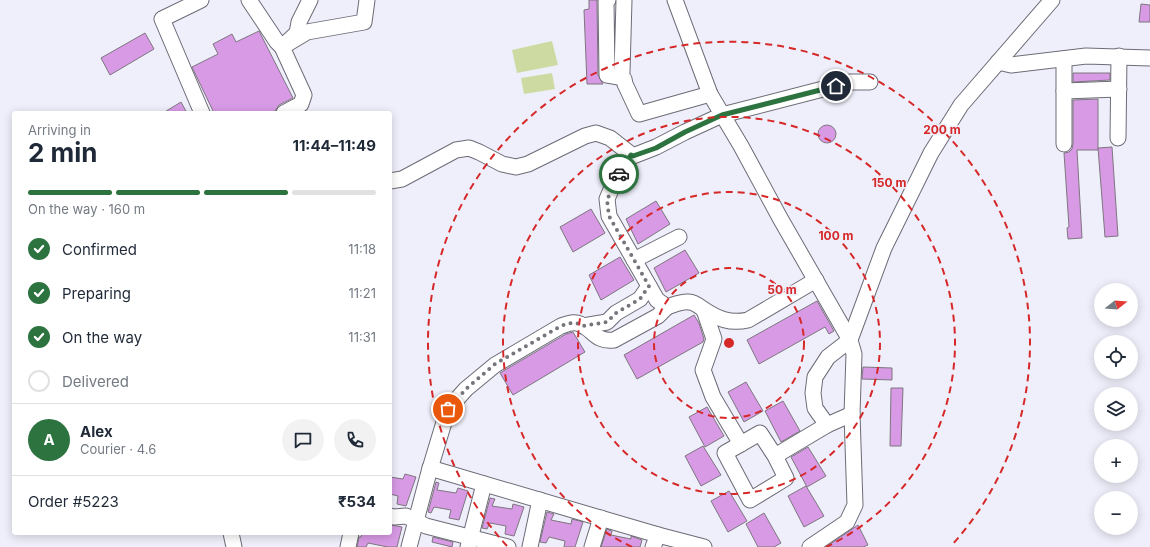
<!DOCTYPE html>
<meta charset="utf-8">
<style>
:root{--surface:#fff;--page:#f2f2f3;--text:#1f2937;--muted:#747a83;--line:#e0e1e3;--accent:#2c7340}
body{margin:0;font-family:Inter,sans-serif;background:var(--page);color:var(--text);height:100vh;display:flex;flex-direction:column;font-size:15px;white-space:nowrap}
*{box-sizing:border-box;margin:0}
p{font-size:13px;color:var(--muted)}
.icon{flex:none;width:22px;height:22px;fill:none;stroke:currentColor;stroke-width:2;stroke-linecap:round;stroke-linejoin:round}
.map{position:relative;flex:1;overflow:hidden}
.drawer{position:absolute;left:12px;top:111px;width:380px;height:424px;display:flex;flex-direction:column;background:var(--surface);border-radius:4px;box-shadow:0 2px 10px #0003}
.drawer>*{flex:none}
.needle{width:26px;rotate:73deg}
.fabs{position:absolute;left:1094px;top:283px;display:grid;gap:8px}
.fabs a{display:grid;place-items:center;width:44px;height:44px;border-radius:50%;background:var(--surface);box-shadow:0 2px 10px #0003;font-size:20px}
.pin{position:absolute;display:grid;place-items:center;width:34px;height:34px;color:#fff;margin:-17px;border:2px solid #fff;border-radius:50%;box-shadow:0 1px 4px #0007}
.courier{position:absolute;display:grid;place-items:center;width:40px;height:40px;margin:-20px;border:3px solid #2c7340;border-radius:50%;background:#fff;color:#222;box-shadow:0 1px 5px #0007}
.headline em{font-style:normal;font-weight:700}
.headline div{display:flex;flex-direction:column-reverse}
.headline{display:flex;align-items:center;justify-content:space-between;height:68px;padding:0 16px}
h1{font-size:26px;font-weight:700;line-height:30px}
.bar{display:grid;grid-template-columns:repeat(4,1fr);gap:6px 4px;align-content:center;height:48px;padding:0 16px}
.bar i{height:5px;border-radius:3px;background:var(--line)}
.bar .current{background:var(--accent)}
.bar p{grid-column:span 4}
.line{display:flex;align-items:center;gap:10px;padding:0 16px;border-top:1px solid var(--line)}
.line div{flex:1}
.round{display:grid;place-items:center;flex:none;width:42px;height:42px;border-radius:21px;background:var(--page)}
ol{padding:0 16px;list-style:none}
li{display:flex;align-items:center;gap:12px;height:44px}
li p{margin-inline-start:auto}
li .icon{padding:4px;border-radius:50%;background:var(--accent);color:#fff;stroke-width:4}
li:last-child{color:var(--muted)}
li i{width:22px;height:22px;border:2px solid var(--line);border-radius:50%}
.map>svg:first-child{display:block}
.green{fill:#cddba3}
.building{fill:#d89ae5;stroke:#7d767f}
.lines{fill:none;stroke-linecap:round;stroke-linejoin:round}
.minor-casing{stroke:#6c6b76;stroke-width:17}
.minor{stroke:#fff;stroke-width:15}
.done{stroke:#75757c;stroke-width:4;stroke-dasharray:0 7.2}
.route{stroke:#2c7340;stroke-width:5}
.ring{fill:none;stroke:#d62828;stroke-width:2;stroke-dasharray:7 5}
.centre{fill:#d62828;stroke:#efeffb;stroke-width:2}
.ring-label{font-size:12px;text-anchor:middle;font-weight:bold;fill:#d62828;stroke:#efeffb;stroke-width:3.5;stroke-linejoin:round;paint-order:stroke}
</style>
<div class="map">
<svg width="1150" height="547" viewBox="0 0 1150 547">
<rect width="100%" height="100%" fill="#efeffb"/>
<g class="green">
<path d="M552,41L558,65L517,73L512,50Z"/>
<path d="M552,73L555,89L524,94L521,78Z"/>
</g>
<g class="building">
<path d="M589,0H597L598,75L603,84H587L584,10L589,9Z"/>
<path d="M1141,4L1150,5V22H1139Z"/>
<path d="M259,31L293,98L279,105L275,111L272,113H214L192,67L218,54L213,44L232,34L236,42Z"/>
<path d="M145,33L154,49L110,75L101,58Z"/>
<path d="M1073,73H1110V80L1073,82Z"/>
<path d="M1098,99V150H1077L1082,238L1068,239L1067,228L1069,227L1064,153L1069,152L1072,149L1073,144V100Z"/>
<path d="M181,102L187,113H163Z"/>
<circle cx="827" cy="134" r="9"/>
<path d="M1112,147L1118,236L1105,237L1098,148Z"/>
<path d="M656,201L670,224L638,244L626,219Z"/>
<path d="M591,209L605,233L573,252L560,227Z"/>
<path d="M685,250L699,273L666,292L654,268Z"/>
<path d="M620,257L634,280L601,300L589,275Z"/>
<path d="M817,301L834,331L829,334L825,327L759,364L747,340Z"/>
<path d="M694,315L699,323L704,339L703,342L637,379L624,355Z"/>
<path d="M573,332L585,352L513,395L500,373L566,334Z"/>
<path d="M863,367L892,368V380L862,379Z"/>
<path d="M746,382L763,411L744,422L728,392Z"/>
<path d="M891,388H903L901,446H890Z"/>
<path d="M783,401L800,431L781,442L765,411Z"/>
<path d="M707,407L724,436L705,447L689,417Z"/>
<path d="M703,446L721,475L701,486L685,456Z"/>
<path d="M808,447L826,476L807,487L791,457Z"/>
<path d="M405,474L416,477L406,506L397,504L398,496L390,494V477L403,479Z"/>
<path d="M436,482L439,483L437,490L456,493L458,488L468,491L459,520L449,518L451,510L434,507L431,513L428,512Z"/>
<path d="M806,486L824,516L804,527L788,496Z"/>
<path d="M729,491L747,521L728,532L711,501Z"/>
<path d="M490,498L495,499L492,506L512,509L513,504L524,507L514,536L505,534L506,526L490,523L487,529L482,528Z"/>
<path d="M547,512L554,514L551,520L571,524L572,519L583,522L575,547H564L565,541L549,537L546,543L540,542Z"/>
<path d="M764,513L781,543L774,547H758L746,524Z"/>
<path d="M391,525L402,527L397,547H388L368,543L366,547H357L359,537H361L362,533H390Z"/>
<path d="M858,525L868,545L863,547H826Z"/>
<path d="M607,529L612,531L611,535L631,539V536L642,540L640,547H601Z"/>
<path d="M433,537L453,542L452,547L432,542Z"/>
</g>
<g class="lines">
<defs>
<g id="minor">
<path d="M201,0L162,19L202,113"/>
<path d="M249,0L277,42L282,47L297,33L299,22L310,0"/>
<path d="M608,0L606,2L607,75L619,77L622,72L624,0"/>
<path d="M675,0L710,94L741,146L780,218L850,340L828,357L815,377L813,393L815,408L827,425"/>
<path d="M998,62L1011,65L1086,56L1150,58"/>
<path d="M624,79L625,84L639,114L710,94"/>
<path d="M1064,91L1119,89"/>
<path d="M284,113L301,104L304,95L282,47L307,32L364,22L367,0"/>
<path d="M1118,138L1119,56"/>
<path d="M1064,144V59"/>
<path d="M631,155L616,178L607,199L609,216L657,300L667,307C674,305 681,301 689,302C694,302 699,306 703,309C718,319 730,324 748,320L816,280"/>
<path d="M390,181L402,179L456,150L469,148L479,152L502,164L516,167L528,164L585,136L596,133L610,138L633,156L656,147L685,132L722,115L850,82H870"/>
<path d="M634,260L679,237"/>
<path d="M704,310L714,339L703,370L713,397L741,444"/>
<path d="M583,326L607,322L616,313L640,299L649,286"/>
<path d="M775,456L786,478L750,500L725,453L760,433L775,456L827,425L852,414"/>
<path d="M430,468L658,535"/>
<path d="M390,516L394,517L406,516L426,526L508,547"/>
<path d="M231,533L234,547"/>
<path d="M348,547L351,533"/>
<path d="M409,547L429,472L448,409L466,389L495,365L561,326C567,324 574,321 580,324C594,330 595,342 614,340L658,316L667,307"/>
<path d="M468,547L484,484"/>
<path d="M530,547L540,500"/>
<path d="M592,547L601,518"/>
<path d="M653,547L658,535L704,547"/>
<path d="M810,547L847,522L855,505L852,414L854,354L850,340L884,248L931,153L961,105L1052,0"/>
</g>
</defs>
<use href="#minor" class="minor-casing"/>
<use href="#minor" class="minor"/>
</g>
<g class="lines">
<path class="done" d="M448,409L466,389L495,364L561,326C569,323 576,321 583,326L607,322L616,313L640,299L649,286L609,216L607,200L619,174"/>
<path class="route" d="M619,174L631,155L633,156L656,148L685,132L722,115L836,86"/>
</g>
<g class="ring">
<circle cx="729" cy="343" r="75"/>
<circle cx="729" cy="343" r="151"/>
<path d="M632 547A226 226 0 1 1 826 547"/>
<path d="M507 546A301 301 0 1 1 951 546"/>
</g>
<circle cx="729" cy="343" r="6" class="centre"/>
<g class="ring-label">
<text x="942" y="134">200 m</text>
<text x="889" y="187">150 m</text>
<text x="836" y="240">100 m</text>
<text x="782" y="294">50 m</text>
</g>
</svg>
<div class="fabs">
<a><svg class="needle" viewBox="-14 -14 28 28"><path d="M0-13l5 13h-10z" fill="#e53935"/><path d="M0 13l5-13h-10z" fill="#747a83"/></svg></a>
<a><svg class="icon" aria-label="locate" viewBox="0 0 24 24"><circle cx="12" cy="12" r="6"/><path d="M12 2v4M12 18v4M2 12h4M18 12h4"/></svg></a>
<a><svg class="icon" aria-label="layers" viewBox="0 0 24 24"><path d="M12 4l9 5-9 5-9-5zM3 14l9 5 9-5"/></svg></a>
<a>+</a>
<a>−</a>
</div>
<div class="pin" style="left:448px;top:409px;background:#ea580c"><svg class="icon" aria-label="bag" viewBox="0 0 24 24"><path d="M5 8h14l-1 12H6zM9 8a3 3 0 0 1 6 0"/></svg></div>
<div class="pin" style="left:836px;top:86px;background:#1f2937"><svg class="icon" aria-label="home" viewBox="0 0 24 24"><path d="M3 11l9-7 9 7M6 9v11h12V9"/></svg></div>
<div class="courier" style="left:619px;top:174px"><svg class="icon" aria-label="car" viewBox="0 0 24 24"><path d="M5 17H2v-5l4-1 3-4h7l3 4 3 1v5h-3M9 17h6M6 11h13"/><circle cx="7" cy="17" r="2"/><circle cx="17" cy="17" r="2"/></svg></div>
<section class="drawer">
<div class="headline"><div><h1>2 min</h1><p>Arriving in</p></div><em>11:44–11:49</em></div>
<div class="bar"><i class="current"></i><i class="current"></i><i class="current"></i><i></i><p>On the way · 160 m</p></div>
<ol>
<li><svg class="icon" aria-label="check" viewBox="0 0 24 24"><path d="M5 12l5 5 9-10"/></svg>Confirmed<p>11:18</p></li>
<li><svg class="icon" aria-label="check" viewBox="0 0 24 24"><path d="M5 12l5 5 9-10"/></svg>Preparing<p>11:21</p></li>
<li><svg class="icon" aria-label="check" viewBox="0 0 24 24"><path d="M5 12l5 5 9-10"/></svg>On the way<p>11:31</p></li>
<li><i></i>Delivered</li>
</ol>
<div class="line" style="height:72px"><b class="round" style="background:var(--accent);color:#fff">A</b><div><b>Alex</b><p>Courier · 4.6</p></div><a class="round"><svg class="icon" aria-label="chat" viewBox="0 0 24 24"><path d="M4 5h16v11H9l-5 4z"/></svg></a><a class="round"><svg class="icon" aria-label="phone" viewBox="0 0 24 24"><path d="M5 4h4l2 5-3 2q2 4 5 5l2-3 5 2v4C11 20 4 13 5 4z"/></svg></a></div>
<div class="line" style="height:52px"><div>Order #5223</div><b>₹534</b></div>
</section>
</div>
